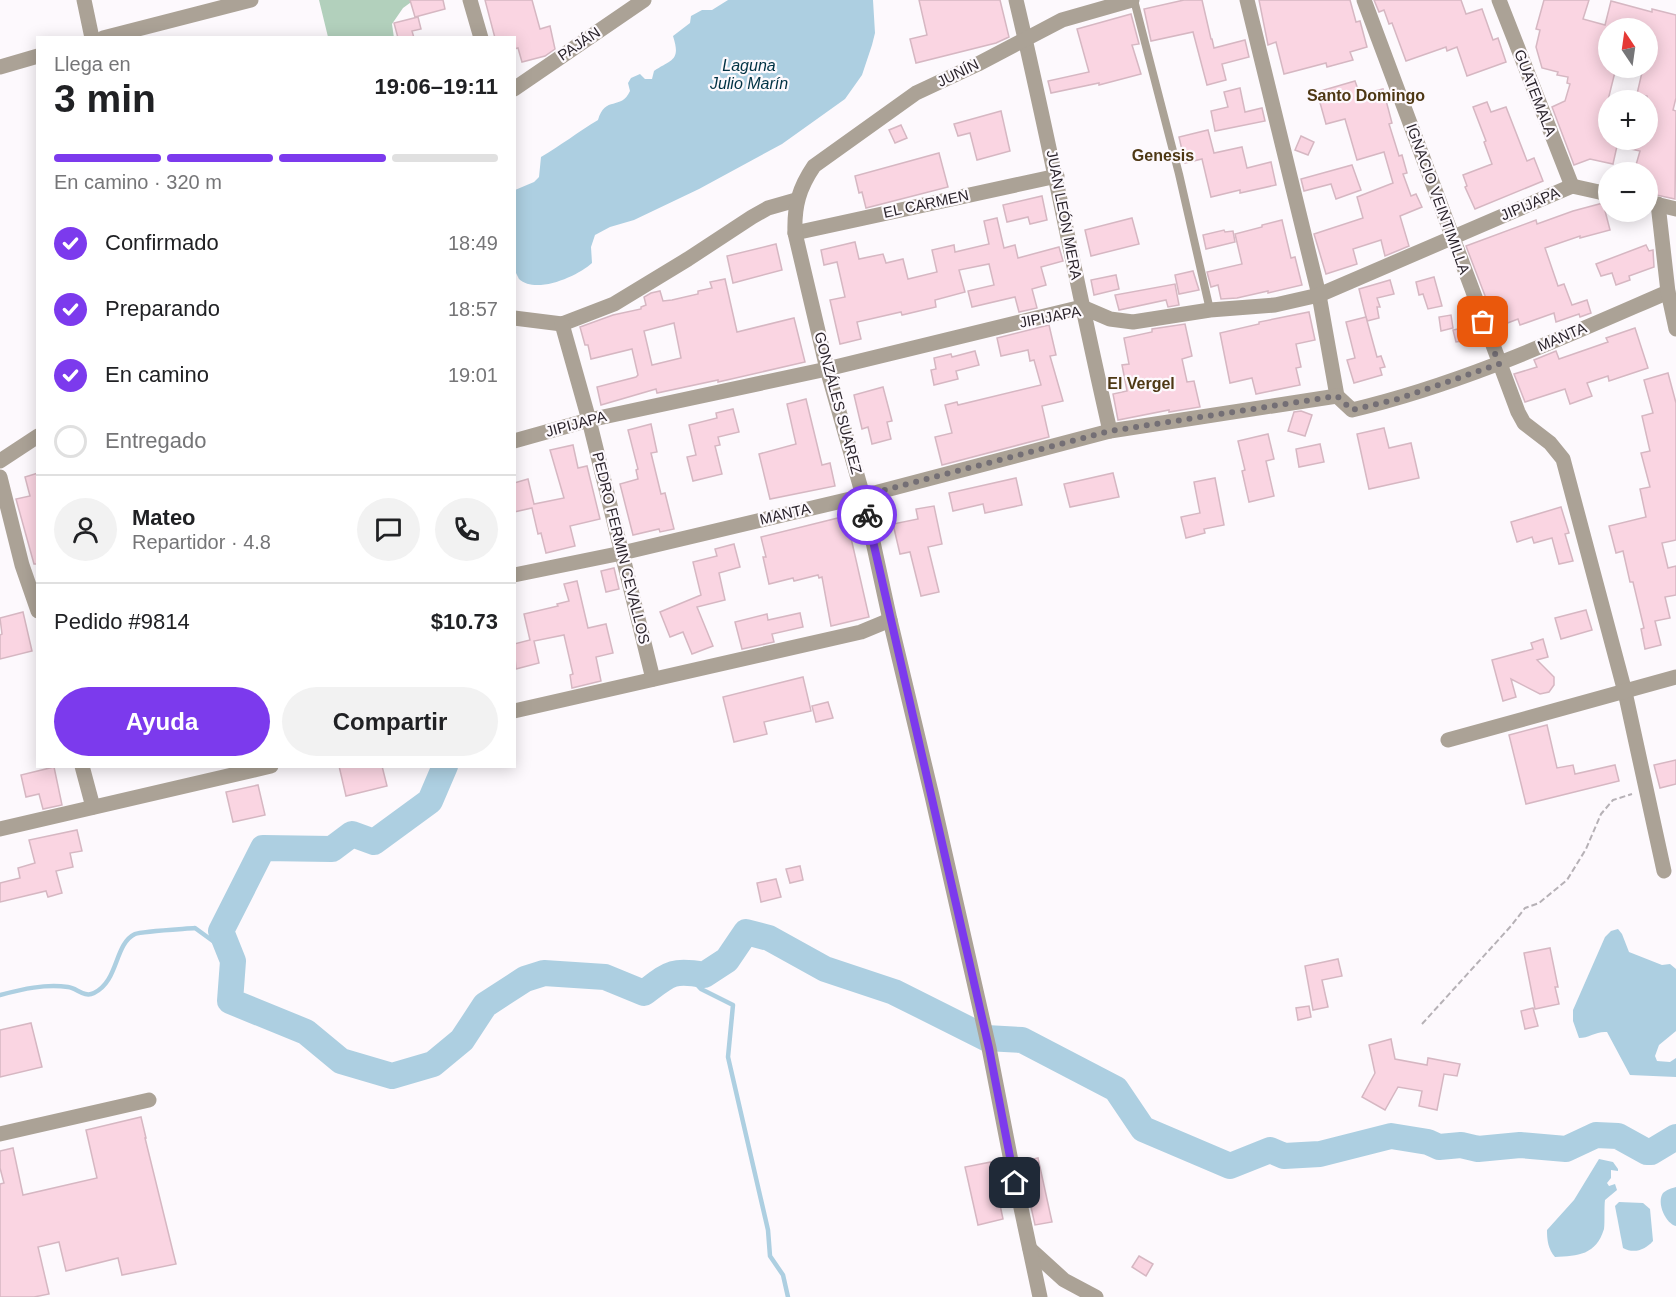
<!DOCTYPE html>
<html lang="es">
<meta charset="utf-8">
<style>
:root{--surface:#fff;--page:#f2f2f2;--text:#202124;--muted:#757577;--line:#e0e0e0;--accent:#7c3aed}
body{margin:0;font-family:Helvetica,sans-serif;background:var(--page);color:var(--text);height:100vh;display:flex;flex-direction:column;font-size:22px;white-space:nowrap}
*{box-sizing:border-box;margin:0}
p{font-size:20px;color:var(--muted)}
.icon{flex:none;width:33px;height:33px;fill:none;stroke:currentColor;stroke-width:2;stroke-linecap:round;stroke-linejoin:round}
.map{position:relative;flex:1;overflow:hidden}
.sheet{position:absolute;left:36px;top:36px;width:480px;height:732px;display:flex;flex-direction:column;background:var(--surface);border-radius:0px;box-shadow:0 3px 15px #0003}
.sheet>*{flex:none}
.needle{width:39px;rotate:347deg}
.fabs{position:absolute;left:1598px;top:18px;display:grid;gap:12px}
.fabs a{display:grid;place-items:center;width:60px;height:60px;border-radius:50%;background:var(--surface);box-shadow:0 3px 15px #0003;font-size:30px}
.pin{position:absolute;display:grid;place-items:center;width:51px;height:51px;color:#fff;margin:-26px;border-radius:12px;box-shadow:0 3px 9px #0006}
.courier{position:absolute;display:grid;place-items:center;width:60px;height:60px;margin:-30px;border:4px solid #7c3aed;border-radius:50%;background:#fff;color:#222;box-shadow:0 2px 8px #0007}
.overview em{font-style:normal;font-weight:800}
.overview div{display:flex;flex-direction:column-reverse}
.overview{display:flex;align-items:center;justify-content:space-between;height:102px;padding:0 18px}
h1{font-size:39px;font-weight:800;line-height:45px}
.bar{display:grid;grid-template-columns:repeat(4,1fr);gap:9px 6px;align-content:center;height:72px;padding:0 18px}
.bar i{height:8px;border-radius:4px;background:var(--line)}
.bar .selected{background:var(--accent)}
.bar p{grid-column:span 4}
.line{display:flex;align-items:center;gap:15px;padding:0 18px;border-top:2px solid var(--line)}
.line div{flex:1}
.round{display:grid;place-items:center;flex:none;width:63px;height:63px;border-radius:32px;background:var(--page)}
ol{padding:0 18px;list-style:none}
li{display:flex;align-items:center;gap:18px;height:66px}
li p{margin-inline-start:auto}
li .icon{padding:6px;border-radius:50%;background:var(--accent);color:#fff;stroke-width:4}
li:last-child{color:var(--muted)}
li i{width:33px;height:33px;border:3px solid var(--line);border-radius:50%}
.primary-button{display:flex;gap:12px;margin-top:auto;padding:12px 18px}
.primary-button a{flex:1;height:69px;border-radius:36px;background:var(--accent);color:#fff;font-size:24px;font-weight:800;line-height:69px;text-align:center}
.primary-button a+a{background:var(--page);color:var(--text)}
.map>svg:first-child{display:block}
.green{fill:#b2d0bc}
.water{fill:#adcfe1}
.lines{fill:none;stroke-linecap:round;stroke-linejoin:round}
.stream{stroke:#adcfe1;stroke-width:4.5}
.river{stroke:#adcfe1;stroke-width:26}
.building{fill:#fad5e2;stroke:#d6b7c2;stroke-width:1.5;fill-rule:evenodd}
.path{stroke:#b6b1b6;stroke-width:2;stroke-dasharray:6 3;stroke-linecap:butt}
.lane{stroke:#aba296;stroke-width:8}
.street{stroke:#aba296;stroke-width:15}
.done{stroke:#746f75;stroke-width:6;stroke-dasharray:0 10.8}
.route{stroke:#7c3aed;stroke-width:8}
.labels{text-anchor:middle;stroke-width:4.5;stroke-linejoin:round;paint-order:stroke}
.street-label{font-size:15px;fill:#2b242c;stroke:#fdf9fd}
.water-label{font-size:16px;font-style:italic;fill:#003244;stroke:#fdf9fd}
.neighbourhood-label{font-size:16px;font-weight:bold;fill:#4e3814;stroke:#fdf9fd}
</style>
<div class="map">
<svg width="1676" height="1297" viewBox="0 0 1676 1297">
<rect width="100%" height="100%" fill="#fdf9fd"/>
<path class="green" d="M319,0H414L403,8L392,24L394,38L328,37Z"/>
<g class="water">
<path d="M728,0H873L875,33L872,45L862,75L845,99L782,144L699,189L634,220L610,227L595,235L591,247L592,263C578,276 536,295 519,279C519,279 515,271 515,271V190L534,182L539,177L541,157C560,146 578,132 598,120C605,95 621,111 630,91L628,83L631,78L640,74L645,79H652L654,71C672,59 681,61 673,36L690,23L691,16L702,10H712Z"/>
<path d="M1618,929L1622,934L1629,952L1662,965L1670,964L1676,969V1031L1659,1045L1655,1056L1657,1061L1670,1062L1676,1058V1077L1630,1075L1607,1032C1596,1031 1589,1038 1579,1038L1573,1021V1010L1605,937L1611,931Z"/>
<path d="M1599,1159L1613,1162L1618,1169V1171L1611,1170V1178L1607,1183L1609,1186L1615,1184L1617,1190L1605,1200C1604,1207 1605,1223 1604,1229C1596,1255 1578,1256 1555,1257C1548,1249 1547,1240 1547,1230L1574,1200Z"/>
<path d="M1676,1187V1226C1666,1224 1656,1203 1663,1193C1666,1190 1672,1188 1676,1187Z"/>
<path d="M1619,1202L1643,1203L1650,1209L1653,1241C1645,1250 1634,1254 1623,1248L1615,1206Z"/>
</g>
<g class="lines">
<g class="stream">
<path d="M684,971L701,989L733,1005L728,1057L768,1230L770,1256L783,1275L788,1297"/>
<path d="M0,995C23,989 44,984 68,987C77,988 84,998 94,993C119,981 114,944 135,934C142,931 184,929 195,928L217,944L233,961"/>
</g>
<path class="river" d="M445,766L430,801L374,842L352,834L332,849L263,848L221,931L233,961L230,1001L306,1032L341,1061L392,1076L433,1064L462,1040L485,1005L525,979L544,973L605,977L644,993C669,974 672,969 704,975L727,960L746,932L769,938L825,969L894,992L986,1038L1022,1040L1116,1089L1143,1129L1230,1166L1270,1150L1284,1156L1320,1154L1391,1136L1428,1142L1439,1147L1461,1145L1478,1149L1520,1145L1566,1149L1596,1135L1618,1136L1647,1152H1651L1676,1137"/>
</g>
<g class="building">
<path d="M410,0H443L445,9L415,17Z"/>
<path d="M485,0H532L540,29L550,26L555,49L545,56L522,62L518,48L514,49V38H495Z"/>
<path d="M919,0H1000L1009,37L996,43L916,63L910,39L927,35Z"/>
<path d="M1184,0H1202L1211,39H1212L1214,48L1245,40L1249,57L1222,64L1226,80L1207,85L1193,32L1151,41L1144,9Z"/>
<path d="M1259,0H1350L1356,22L1360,21L1367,47L1350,52L1353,60L1327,67L1326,63L1284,74L1276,42L1268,45Z"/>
<path d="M1374,0H1461L1466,14L1482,9L1493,40L1498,38L1506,62L1467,76L1457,47L1447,51L1446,47L1406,61L1392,23L1389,24L1384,10L1379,12Z"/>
<path d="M1544,0H1589L1583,19L1605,25L1611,1L1652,12V9L1676,15V98L1673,110L1676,111L1675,199L1647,193V172H1634L1640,151L1617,146L1613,164L1590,159L1574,165L1552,107L1565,101L1570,84L1567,83L1568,77L1557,75L1558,72L1542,68L1536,47L1540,30L1536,29ZM1608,28H1647V68H1643L1637,94L1647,96V140H1608V100L1616,68H1608Z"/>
<path d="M1131,14L1139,44L1132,45L1141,74L1099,85V83L1051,93L1048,81L1089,72L1077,29Z"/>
<path d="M418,17L421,29L412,31L414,38H398L394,23Z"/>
<path d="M1355,81L1360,95L1383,89L1392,123L1389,124L1399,156L1402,155L1407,173L1403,174L1411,196L1416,194L1422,207L1400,216L1409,246L1385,256L1381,240L1353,249L1357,264L1326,274L1314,234L1363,218L1357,197L1393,183L1384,152L1357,160L1345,119L1326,124L1317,92Z"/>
<path d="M1240,88L1245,112L1262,108L1265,121L1215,131L1211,111L1228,107L1224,92Z"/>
<path d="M1487,102L1491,112L1506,107L1527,161L1534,158L1543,181L1475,209L1465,187L1467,186L1463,175L1492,164L1484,142L1486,141L1473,107Z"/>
<path d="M1001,111L1010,151L977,160L970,133L958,136L954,124Z"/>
<path d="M901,125L907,138L895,143L889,130Z"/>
<path d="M1208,130L1214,153L1242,147L1247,168L1271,162L1276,185L1240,193V190L1211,197L1202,159L1185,163L1179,137Z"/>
<path d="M1301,136L1314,142L1308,155L1295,150Z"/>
<path d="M939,153L948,187L866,208L862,192L859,193L855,176Z"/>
<path d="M1352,165L1361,190L1336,199L1331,184L1304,191L1301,179Z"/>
<path d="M1042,196L1047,220L1030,224L1028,217L1007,222L1003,205Z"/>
<path d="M1603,203L1610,230L1580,238V236L1545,248L1558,286L1564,284L1572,305L1587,300L1591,313L1580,317L1579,314L1556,322L1554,313L1520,325L1518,319L1497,327L1466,246L1536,220L1537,224L1573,211Z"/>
<path d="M997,218L1004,248L1015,245L1018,258L1059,247L1063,261L1041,267L1046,285L1032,289L1037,308L1019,312L1015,297L972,307L968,291L994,285L989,264L959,270L965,292L935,300L936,307L902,315L901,312L857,322L861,339L840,344L830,300L845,297L837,262L824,265L821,250L855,242L859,259L883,254L886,263L903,259L908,279L937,272L932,250L954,245L955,252L989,244L984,221Z"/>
<path d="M1132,218L1139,244L1091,256L1085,230Z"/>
<path d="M1282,220L1291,258L1295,257L1302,285L1268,293V291L1237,298L1221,299L1218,285L1211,287L1207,272L1242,264L1235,234L1262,227V225Z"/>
<path d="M1224,230L1225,232L1233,231L1235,242L1206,249L1203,235Z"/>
<path d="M776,244L782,270L733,283L727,256Z"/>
<path d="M1646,245L1649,251L1653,250L1654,267L1629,276L1630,280L1616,285L1612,273L1601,276L1596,264Z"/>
<path d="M1193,271L1199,290L1179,294L1175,275Z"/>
<path d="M1116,275L1119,289L1094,295L1091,280Z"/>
<path d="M1434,277L1442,306L1428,309L1423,294L1419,295L1416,282Z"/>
<path d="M725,279L737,332L794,318L805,362L718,382V380L657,393L656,389L601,405L597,387L636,377L638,375L632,349L591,359L588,345H585L580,327L613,315L641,309V307L646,305L644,297L651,293L660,291L663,301L672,300L698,294V291L712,288L710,282ZM674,323L681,358L652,365L644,331Z"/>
<path d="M1390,280L1394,294L1377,298L1380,307H1377L1379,318L1367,321L1359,289Z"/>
<path d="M1175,284L1179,305L1168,307L1166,300L1119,310L1115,295Z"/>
<path d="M1309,312L1315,340L1296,344L1301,367L1296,368L1300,385L1256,394L1252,378L1230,383L1220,333L1259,324V322Z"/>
<path d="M1451,315L1453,328L1441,331L1439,317Z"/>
<path d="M1366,317L1377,357L1381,356L1385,367L1380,368L1382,375L1354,383L1347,360L1355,358L1346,322Z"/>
<path d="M1185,324L1192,356L1182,359L1187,382L1194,381L1200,407L1169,412V410L1118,420L1113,394L1127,391L1122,365L1129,364L1124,338L1152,332V329Z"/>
<path d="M1049,325L1056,355L1050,356L1063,401L1042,406L1049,437L942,465L935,437L952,433L945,405L957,402L958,405L1041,385L1034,360L1030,361L1028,350L1001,356L997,338Z"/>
<path d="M1467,327L1469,340L1456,342L1453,330Z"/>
<path d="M1635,328L1648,368L1609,381L1608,376L1587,383L1592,396L1570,404L1565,389L1525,402L1514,374L1537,367L1534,360L1556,351L1559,359L1608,342L1606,338Z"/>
<path d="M975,351L979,365L956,371L958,379L934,385L931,370L936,369L934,358L951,354L952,357Z"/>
<path d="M1668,373L1676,403V540L1662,543L1668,568L1676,566V595L1665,597L1670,618L1655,621L1661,645L1645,649L1641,629L1644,628L1633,582H1630L1623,551L1616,553L1609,526L1646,517L1640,489L1650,487L1641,453L1650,451L1642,416L1653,413L1644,380Z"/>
<path d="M883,387L892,421L887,422L891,439L872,444L868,427L862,429L854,395Z"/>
<path d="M806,399L822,465L830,463L835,486L770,499L759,454L796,444L787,404Z"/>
<path d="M733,409L739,432L718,437L720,445L715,446L722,474L693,481L687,457L696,455L689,425L717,418L716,413Z"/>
<path d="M1301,411L1312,415L1305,436L1288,431L1294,412Z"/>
<path d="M651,424L657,452L651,453L661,494L665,493L674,529L660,532L659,529L633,535L620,484L638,479L636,470L638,469L628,430Z"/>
<path d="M1384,428L1389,448L1411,443L1419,478L1369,489L1357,434Z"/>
<path d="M1268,434L1274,459L1266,461L1274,496L1249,502L1242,471L1245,470L1238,441Z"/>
<path d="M1320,444L1324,462L1299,467L1296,449Z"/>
<path d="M573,445L578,468L587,466L600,519L570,526L575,546L546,553L541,533L538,534L532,508L514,512V483L528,479L534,504L564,498L550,450Z"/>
<path d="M38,473V564H34L16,499L30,496L25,477Z"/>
<path d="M1113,473L1119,497L1070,507L1064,484Z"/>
<path d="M1016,478L1022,505L985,513L983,504L953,511L949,493Z"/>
<path d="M1215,478L1224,525L1204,529L1205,533L1186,538L1181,517L1200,513L1194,482Z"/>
<path d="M934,506L942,544L928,547L939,592L921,596L910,552L900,554L893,524L918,519L916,509Z"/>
<path d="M1561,507L1569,533L1565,534L1573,561L1559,564L1552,538L1534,543L1532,537L1517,542L1511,522Z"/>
<path d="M846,516L869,617L831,626L822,577L819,578L818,575L794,581L793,578L769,584L763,557H766L761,537Z"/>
<path d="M734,544L740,567L719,573L725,600L697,607L713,646L692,654L683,632L670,637L660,612L701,595L693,562L717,556L715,549Z"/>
<path d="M614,568L619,589L606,592L601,571Z"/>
<path d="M577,581L588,628L606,624L613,653L596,657L601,681L572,688L570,675L573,674L564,635L534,641L539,663L516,669L514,644L530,640L524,614L558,606L557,604L569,601L564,584Z"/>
<path d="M1586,610L1592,630L1561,639L1555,618Z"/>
<path d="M23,612L32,651L0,659V635L2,634L0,618Z"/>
<path d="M800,613L803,627L772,634L774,642L742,649L735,622L767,614L768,620Z"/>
<path d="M1543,639L1548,657L1537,660L1554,677V685L1549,692L1540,694L1511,679L1516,697L1503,701L1492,660L1533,649L1531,643Z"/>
<path d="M803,677L811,711L764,722L767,734L734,742L723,697Z"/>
<path d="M828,702L833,718L816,722L812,706Z"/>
<path d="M1547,725L1557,768L1573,765L1575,774L1615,765L1619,781L1526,804L1509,735Z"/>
<path d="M1676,760V784L1660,788L1654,765Z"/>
<path d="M339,766H382L387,786L346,796Z"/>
<path d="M54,767L62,805L43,809L39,794L26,797L21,775Z"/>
<path d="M258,785L265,815L233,822L226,792Z"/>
<path d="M77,830L82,851L70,853L73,867L56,871L62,893L48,897L46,891L0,902V883L20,878L18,868L35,863L29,840Z"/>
<path d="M800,866L803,880L790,883L786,869Z"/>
<path d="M776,879L781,897L761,902L757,883Z"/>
<path d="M1550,948L1558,987H1555L1559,1004L1535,1009L1524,953Z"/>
<path d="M1338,959L1342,976L1322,980L1328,1007L1313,1010L1305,966Z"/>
<path d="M1309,1006L1311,1017L1298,1020L1296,1008Z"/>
<path d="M1533,1008L1538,1026L1525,1029L1521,1011Z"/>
<path d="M31,1023L42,1067L0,1077V1030Z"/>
<path d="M1391,1039L1395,1059L1427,1065L1428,1058L1460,1064L1457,1076L1444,1074L1437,1110L1419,1106L1422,1091L1398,1087L1385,1110L1362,1097L1375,1073L1369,1045Z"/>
<path d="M141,1117L146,1138H145L176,1264L122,1275L118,1258L66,1271L59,1242L38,1247L49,1294L34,1297H0V1184L4,1183L0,1168V1151L13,1148L23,1195L97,1178L86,1130Z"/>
<path d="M1038,1158L1052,1222L1035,1225L1021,1162Z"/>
<path d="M991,1162L1003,1219L978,1225L965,1167Z"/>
<path d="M1139,1256L1153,1264L1146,1276L1132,1267Z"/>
</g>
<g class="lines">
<path class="path" d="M1422,1024L1511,926L1525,908L1539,903L1567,880L1586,849L1601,814L1613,800L1632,794"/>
<path class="lane" d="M1134,0L1179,174L1210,310"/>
<g class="street">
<path d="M84,0L92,38"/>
<path d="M470,0L481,38"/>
<path d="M1016,0C1050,143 1077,288 1110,431"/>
<path d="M1247,0L1319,295L1337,396L1352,410C1462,384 1564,337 1668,292"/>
<path d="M1364,0L1518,412L1524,423L1550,443L1563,459L1625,692L1664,871"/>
<path d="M1499,0L1572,186"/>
<path d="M103,38L251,0"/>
<path d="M0,67L38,56"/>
<path d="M514,89L644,0"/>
<path d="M1572,186L1608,194"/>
<path d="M1647,202L1676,209"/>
<path d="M1658,204L1668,292L1676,329"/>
<path d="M795,233L1057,176"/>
<path d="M514,318L562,324L614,304L688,259L752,217L768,208L796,200"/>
<path d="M562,324L589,420L653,679"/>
<path d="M514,441L589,420L827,369L1082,307L1110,319L1133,322L1210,310L1275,305L1319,295L1572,186"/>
<path d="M0,461L38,436"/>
<path d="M0,477L22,565L38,611"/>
<path d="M514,575L622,553L863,496L1110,431L1337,396"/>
<path d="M514,711L861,632L890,620"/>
<path d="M1448,740L1676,677"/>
<path d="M82,766L93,807"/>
<path d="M0,829L271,766"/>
<path d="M0,1134L149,1100"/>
<path d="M1030,1249L1064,1280L1096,1297"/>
<path d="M1040,1297L1011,1161L989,1048L932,796L890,620L863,496L827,369L795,233C794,206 799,188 814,166L916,93L978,64L1062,20L1132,0"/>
</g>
</g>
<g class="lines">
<path class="done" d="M867,515L862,496L1110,431L1337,396L1352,410L1398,399L1499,364L1483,322"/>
<path class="route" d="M867,515L989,1048L1015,1183"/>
</g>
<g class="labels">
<g class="street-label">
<text transform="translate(579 44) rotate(-34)" y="5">PAJÁN</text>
<text transform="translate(958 73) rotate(-26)" y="5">JUNÍN</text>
<text transform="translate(1535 93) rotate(69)" y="5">GUATEMALA</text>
<text transform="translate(1438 199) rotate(70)" y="5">IGNACIO VEINTIMILLA</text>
<text transform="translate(926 204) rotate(-12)" y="5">EL CARMEN</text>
<text transform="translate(1530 204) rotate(-23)" y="5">JIPIJAPA</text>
<text transform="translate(1064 215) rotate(79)" y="5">JUAN LEÓN MERA</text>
<text transform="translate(1050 317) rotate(-11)" y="5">JIPIJAPA</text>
<text transform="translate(1562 337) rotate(-23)" y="5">MANTA</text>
<text transform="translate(838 403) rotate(75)" y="5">GONZÁLES SUAREZ</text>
<text transform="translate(576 424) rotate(-15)" y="5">JIPIJAPA</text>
<text transform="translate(785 514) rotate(-13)" y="5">MANTA</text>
<text transform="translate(621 548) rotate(76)" y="5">PEDRO FERMIN CEVALLOS</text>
</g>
<g class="water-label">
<text x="749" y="71">Laguna<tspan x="749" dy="18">Julio Marín</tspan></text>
</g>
<g class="neighbourhood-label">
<text x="1366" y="101">Santo Domingo</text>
<text x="1163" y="161">Genesis</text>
<text x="1141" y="389">El Vergel</text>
</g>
</g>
</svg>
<div class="fabs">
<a><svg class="needle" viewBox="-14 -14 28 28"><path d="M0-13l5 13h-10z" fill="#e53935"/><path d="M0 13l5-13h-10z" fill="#757577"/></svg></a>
<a>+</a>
<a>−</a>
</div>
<div class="pin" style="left:1483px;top:322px;background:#ea580c"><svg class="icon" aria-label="bag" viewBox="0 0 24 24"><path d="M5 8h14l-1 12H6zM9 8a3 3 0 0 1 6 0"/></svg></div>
<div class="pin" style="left:1015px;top:1183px;background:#1f2937"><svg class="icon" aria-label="home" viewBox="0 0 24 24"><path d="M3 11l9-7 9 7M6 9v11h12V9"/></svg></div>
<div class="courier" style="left:867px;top:515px"><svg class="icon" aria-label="bike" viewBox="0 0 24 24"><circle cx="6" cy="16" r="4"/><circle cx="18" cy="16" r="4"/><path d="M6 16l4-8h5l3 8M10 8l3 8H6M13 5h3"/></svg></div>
<section class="sheet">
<div class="overview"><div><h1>3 min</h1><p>Llega en</p></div><em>19:06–19:11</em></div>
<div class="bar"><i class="selected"></i><i class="selected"></i><i class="selected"></i><i></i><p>En camino · 320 m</p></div>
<ol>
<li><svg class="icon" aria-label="check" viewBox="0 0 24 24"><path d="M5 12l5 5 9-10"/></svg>Confirmado<p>18:49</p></li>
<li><svg class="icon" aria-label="check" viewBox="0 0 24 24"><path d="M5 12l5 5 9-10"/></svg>Preparando<p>18:57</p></li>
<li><svg class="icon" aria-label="check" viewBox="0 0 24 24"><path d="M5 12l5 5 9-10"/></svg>En camino<p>19:01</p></li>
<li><i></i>Entregado</li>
</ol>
<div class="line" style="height:108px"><a class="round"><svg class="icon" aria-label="person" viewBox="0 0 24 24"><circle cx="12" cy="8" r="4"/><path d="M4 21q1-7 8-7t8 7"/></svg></a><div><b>Mateo</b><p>Repartidor · 4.8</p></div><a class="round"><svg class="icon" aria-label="chat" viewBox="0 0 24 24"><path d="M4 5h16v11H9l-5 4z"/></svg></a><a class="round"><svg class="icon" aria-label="phone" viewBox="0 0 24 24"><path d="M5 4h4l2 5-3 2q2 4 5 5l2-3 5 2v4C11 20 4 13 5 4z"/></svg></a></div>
<div class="line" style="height:78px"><div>Pedido #9814</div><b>$10.73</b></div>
<div class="primary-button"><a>Ayuda</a><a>Compartir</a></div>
</section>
</div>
